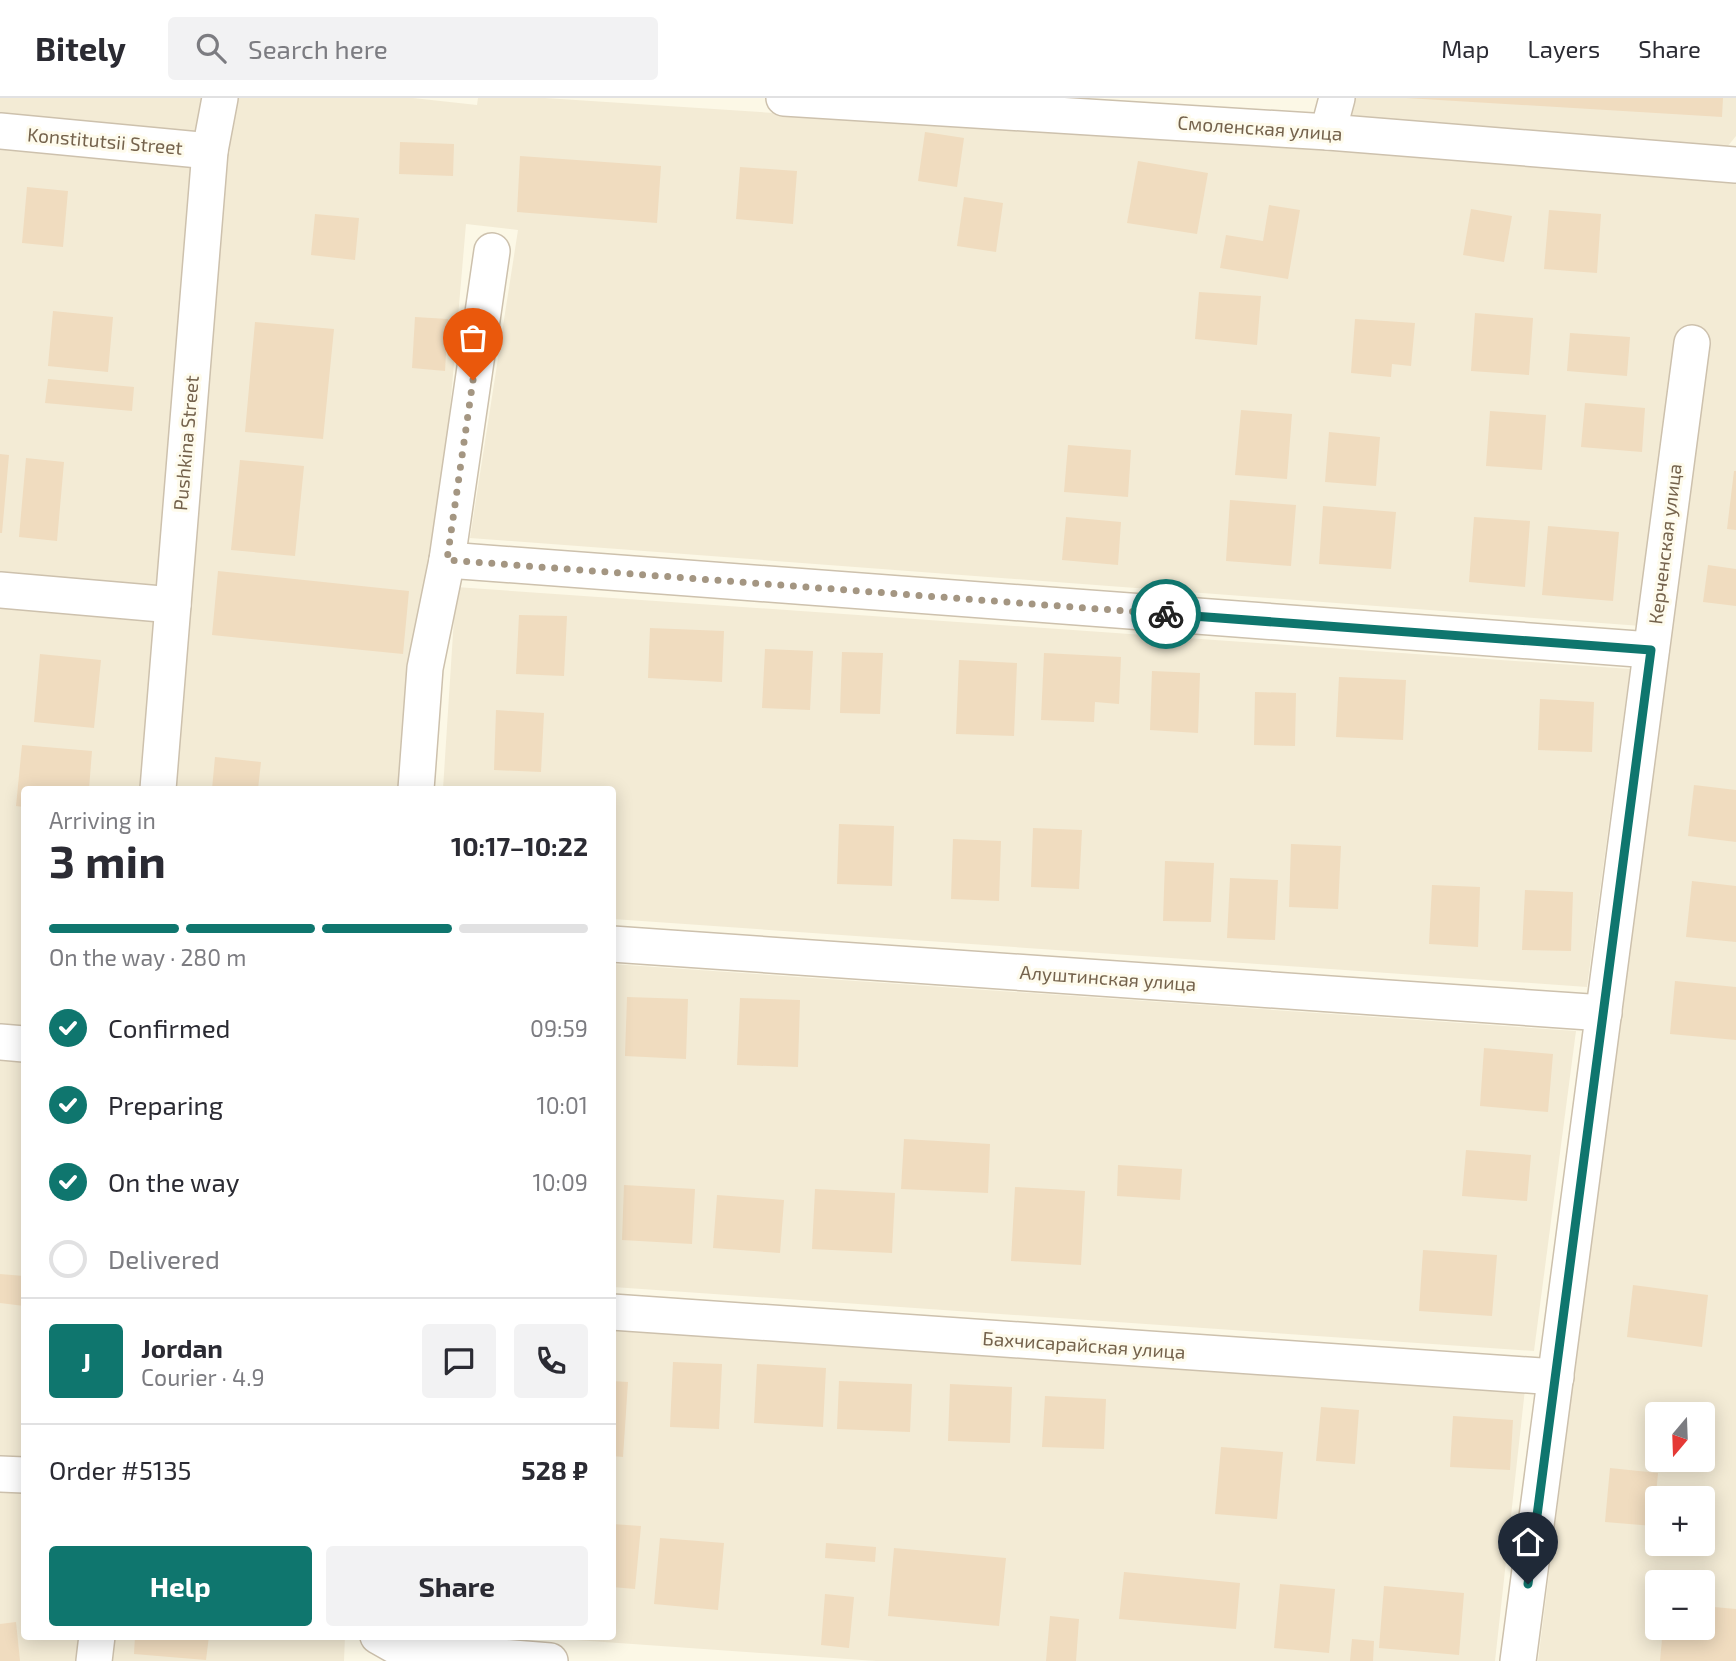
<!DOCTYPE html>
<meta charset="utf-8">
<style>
:root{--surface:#fff;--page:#f2f2f3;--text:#2b2b33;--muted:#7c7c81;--line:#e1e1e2;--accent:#0f766e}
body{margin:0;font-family:"Exo 2",sans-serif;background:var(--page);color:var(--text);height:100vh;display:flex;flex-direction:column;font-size:26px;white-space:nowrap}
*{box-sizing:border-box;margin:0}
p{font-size:23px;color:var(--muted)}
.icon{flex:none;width:38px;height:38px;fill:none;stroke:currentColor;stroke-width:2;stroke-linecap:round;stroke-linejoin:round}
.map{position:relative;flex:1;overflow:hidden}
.side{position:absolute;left:21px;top:688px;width:595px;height:854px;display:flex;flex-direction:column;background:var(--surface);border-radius:7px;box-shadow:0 4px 18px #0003}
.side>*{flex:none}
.needle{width:46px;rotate:199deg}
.buttons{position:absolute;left:1645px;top:1304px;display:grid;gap:14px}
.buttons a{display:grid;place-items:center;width:70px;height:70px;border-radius:7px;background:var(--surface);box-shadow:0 4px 18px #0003;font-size:35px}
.pin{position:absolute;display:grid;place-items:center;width:60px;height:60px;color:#fff;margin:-72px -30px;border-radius:50% 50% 50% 0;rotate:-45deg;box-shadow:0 0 7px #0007}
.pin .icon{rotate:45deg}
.courier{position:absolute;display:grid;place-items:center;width:70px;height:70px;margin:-35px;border:5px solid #0f766e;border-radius:50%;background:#fff;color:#222;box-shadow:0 2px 9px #0007}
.summary em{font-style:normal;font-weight:700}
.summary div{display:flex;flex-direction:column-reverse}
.summary{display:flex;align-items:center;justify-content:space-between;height:119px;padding:0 28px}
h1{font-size:46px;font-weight:700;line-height:52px}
.bar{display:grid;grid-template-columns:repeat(4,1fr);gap:10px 7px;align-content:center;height:84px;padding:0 28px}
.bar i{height:9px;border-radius:5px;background:var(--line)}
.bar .on{background:var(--accent)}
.bar p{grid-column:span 4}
.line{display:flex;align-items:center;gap:18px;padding:0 28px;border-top:2px solid var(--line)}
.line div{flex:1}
.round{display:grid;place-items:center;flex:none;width:74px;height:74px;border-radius:7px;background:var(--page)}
ol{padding:0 28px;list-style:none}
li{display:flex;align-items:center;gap:21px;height:77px}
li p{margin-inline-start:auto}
li .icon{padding:7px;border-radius:50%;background:var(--accent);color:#fff;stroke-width:4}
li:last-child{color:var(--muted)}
li i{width:38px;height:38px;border:4px solid var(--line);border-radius:50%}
.cta{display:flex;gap:14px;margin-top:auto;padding:14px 28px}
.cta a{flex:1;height:80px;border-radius:7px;background:var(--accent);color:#fff;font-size:28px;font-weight:700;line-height:80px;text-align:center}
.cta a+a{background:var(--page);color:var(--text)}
header{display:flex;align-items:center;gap:42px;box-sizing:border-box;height:98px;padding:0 35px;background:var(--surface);border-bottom:2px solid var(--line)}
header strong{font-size:33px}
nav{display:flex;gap:38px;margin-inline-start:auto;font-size:24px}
.search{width:490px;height:63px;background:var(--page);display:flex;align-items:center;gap:18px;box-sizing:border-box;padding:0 24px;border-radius:7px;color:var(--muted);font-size:26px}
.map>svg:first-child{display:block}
.residential{fill:#f3ebd5;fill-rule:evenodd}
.building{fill:#f0dcbf}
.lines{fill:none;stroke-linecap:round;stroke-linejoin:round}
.minor-casing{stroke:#cdc1ad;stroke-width:38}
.minor{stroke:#fff;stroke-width:35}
.done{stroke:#a49682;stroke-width:7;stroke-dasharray:0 12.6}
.route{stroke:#0f766e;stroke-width:9}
.labels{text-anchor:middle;stroke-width:6;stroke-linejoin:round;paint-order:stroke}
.street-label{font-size:19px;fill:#74624c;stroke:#fefbec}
</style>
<header>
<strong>Bitely</strong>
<div class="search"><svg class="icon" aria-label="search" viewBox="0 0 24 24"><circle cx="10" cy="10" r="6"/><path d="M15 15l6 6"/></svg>Search here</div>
<nav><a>Map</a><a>Layers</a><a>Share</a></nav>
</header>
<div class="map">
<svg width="1736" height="1563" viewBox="0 0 1736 1563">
<rect width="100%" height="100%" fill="#fcf8e6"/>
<g class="residential">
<path d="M0,0H413L477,7L478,0H545L1736,78V1563H1538L1668,530L470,440L518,132L466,126L439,439L406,691H24V1538H345L344,1563H0ZM1657,1316H1703V1362H1657ZM1657,1400H1703V1446H1657ZM1657,1484H1703V1530H1657Z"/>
<path d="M1348,0H1736V38L1723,54L1363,27L1345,10Z"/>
<path d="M456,489L1630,571L1587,889L613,821L612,691H443Z"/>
<path d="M612,866L1576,933L1534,1253L613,1189Z"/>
<path d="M613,1228L1525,1291L1495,1563H876L519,1538H612Z"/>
</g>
<g class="building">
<path d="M1406,0H1723L1722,19Z"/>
<path d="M925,34L964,40L957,89L918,83Z"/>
<path d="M400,44L454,46L453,78L399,76Z"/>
<path d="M520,58L661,68L657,125L517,114Z"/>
<path d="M1138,63L1208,75L1197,136L1127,125Z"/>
<path d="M740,69L797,73L793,126L736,121Z"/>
<path d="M27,89L68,93L63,149L22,145Z"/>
<path d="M964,99L1003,105L996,154L957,148Z"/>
<path d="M1269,107L1300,112L1288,181L1220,170L1226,137L1263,143Z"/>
<path d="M1471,111L1512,118L1504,164L1463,157Z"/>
<path d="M1549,112L1601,116L1597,175L1544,171Z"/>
<path d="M315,116L359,120L355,162L311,157Z"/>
<path d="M1199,194L1261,198L1257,247L1195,241Z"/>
<path d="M53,213L113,219L108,274L48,268Z"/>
<path d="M1475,215L1533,220L1529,277L1471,273Z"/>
<path d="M415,219L448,221L445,273L412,270Z"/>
<path d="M1355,221L1415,225L1411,268L1392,266L1391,279L1351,275Z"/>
<path d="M255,224L334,231L323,341L245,334Z"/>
<path d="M1570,235L1630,239L1627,278L1567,273Z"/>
<path d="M48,281L134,289L132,313L45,305Z"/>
<path d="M1585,305L1645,310L1642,354L1581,349Z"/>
<path d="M1241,312L1292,316L1287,381L1235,377Z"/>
<path d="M1490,313L1546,317L1542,372L1486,368Z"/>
<path d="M1329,334L1380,339L1376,388L1325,384Z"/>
<path d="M1068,347L1131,352L1128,399L1064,394Z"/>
<path d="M0,356L9,357L2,435H0Z"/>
<path d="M26,360L64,364L57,443L19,439Z"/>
<path d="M240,362L304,368L295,458L231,452Z"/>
<path d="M1734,373H1736V432L1727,431Z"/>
<path d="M1230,402L1296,407L1291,468L1226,463Z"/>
<path d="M1323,408L1396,414L1391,471L1319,466Z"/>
<path d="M1066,419L1121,424L1118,467L1062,462Z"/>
<path d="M1474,419L1530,423L1525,489L1469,484Z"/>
<path d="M1548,428L1619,434L1613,503L1542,497Z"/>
<path d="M1708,467L1736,471V508L1703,504Z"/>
<path d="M218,473L409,493L403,556L212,537Z"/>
<path d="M519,517L567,518L564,578L516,576Z"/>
<path d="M650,530L724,533L722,584L648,580Z"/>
<path d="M765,551L813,553L810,612L762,610Z"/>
<path d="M842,554L883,555L880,616L840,615Z"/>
<path d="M1044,555L1121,559L1119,606L1095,604L1094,624L1041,622Z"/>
<path d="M40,556L101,562L94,630L34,624Z"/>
<path d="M959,562L1017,565L1014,638L956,636Z"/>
<path d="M1152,573L1200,575L1198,635L1150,632Z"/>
<path d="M1339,579L1406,582L1403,642L1336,639Z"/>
<path d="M1255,594L1296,595L1295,648L1254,647Z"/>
<path d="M1540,601L1594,604L1592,654L1538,652Z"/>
<path d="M496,612L544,615L541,674L494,672Z"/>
<path d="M22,647L92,653L89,691H24V709L16,708Z"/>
<path d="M215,659L261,664L258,691H212Z"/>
<path d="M1694,687L1736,692V744L1688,738Z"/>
<path d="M839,726L894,728L892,788L837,786Z"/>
<path d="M1033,730L1082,732L1079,791L1031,789Z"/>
<path d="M953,741L1001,743L999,803L951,801Z"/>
<path d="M1291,746L1341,748L1338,811L1289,809Z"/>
<path d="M1165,763L1214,765L1211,824L1163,823Z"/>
<path d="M1230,780L1278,782L1275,842L1227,840Z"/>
<path d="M1692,783L1736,788V844L1686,839Z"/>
<path d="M1432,787L1480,789L1478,849L1429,846Z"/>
<path d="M1525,792L1573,794L1571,853L1522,852Z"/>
<path d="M1675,883L1736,889V942L1670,936Z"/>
<path d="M627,899L688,901L686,961L625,958Z"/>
<path d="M740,900L800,902L798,969L737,967Z"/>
<path d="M1484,950L1553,956L1548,1014L1480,1008Z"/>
<path d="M904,1041L990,1046L988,1095L901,1091Z"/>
<path d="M1466,1052L1531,1057L1527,1103L1462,1098Z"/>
<path d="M1118,1067L1182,1071L1180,1102L1117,1098Z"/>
<path d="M624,1087L695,1091L692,1146L622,1142Z"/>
<path d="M1015,1089L1085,1093L1081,1167L1011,1163Z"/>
<path d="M815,1091L895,1095L892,1155L812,1151Z"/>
<path d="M717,1097L784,1102L780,1155L713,1150Z"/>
<path d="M1423,1152L1497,1157L1492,1218L1419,1213Z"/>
<path d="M0,1176L24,1178V1208L0,1205Z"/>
<path d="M1633,1187L1708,1197L1702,1249L1627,1239Z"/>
<path d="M673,1264L722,1266L719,1331L670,1329Z"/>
<path d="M757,1266L826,1270L823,1329L754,1325Z"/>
<path d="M612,1283L628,1284L623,1359L612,1358Z"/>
<path d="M839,1283L912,1286L910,1334L837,1331Z"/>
<path d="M950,1286L1012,1289L1010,1345L948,1343Z"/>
<path d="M1045,1298L1106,1301L1104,1351L1042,1349Z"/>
<path d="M1321,1309L1359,1312L1355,1366L1316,1363Z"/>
<path d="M1453,1318L1513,1322L1510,1372L1450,1369Z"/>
<path d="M1221,1349L1283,1354L1277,1421L1215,1416Z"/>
<path d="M1610,1370L1658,1375L1653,1428L1605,1424Z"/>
<path d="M612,1426L641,1428L635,1491L612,1489Z"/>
<path d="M660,1440L724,1445L718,1512L654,1506Z"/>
<path d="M826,1445L876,1449L875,1464L825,1460Z"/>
<path d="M894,1450L1006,1460L999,1528L888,1518Z"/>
<path d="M1124,1474L1240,1485L1236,1531L1119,1521Z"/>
<path d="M1280,1486L1335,1491L1329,1555L1274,1550Z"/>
<path d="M1384,1488L1464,1495L1459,1557L1379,1550Z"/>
<path d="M825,1496L854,1499L849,1550L821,1547Z"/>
<path d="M1703,1508L1736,1511V1563H1660L1663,1530H1703Z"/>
<path d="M1050,1518L1079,1521L1076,1563H1046Z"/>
<path d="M16,1524L20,1563H0V1526Z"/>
<path d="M135,1538H209L206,1562L134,1556Z"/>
<path d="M1352,1541L1374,1543L1373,1563H1350Z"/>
</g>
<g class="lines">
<defs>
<g id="minor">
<path d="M784,0L1328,34L1736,67"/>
<path d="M0,33L210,53"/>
<path d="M1328,34L1337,0"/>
<path d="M447,462L1651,552"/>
<path d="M0,492L173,507"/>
<path d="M158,691L210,53L220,0"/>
<path d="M416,691L425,570L447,462L492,153"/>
<path d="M612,846L1604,915"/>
<path d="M0,944L24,946"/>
<path d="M612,1214L1556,1279"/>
<path d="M0,1376L24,1377"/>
<path d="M378,1538L401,1551L550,1563"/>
<path d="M94,1563L97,1538"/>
<path d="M1518,1563L1692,245"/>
</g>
</defs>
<use href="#minor" class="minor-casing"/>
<use href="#minor" class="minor"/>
</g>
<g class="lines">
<path class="done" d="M473,282L447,462L1166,516"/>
<path class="route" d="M1166,516L1651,552L1528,1486"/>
</g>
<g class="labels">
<g class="street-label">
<text transform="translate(1260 30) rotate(4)" y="7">Смоленская улица</text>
<text transform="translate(105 43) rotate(5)" y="7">Konstitutsii Street</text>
<text transform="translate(186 345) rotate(-85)" y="7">Pushkina Street</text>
<text transform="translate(1665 446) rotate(-83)" y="7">Керченская улица</text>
<text transform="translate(1108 880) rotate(4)" y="7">Алуштинская улица</text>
<text transform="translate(1084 1247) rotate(4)" y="7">Бахчисарайская улица</text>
</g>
</g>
</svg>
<div class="buttons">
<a><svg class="needle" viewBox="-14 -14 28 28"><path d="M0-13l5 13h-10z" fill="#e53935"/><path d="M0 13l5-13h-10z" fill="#7c7c81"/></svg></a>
<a>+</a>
<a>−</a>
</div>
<div class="pin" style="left:473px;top:282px;background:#ea580c"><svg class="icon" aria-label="bag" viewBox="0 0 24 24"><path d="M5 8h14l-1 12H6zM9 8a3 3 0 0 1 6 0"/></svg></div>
<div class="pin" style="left:1528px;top:1486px;background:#1f2937"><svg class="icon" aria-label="home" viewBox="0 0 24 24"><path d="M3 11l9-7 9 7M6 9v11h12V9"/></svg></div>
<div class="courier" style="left:1166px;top:516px"><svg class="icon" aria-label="bike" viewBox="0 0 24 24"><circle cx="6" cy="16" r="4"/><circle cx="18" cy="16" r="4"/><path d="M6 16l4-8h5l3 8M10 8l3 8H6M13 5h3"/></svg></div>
<section class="side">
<div class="summary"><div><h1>3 min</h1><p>Arriving in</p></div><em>10:17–10:22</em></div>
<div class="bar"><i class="on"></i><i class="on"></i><i class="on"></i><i></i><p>On the way · 280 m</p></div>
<ol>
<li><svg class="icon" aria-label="check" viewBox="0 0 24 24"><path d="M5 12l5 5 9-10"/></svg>Confirmed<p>09:59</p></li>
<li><svg class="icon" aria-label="check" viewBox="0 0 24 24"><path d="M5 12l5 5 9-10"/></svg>Preparing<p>10:01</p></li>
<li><svg class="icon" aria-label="check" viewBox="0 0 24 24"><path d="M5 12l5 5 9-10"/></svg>On the way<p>10:09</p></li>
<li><i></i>Delivered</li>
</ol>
<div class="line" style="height:126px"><b class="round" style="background:var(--accent);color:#fff">J</b><div><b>Jordan</b><p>Courier · 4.9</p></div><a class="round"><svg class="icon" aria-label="chat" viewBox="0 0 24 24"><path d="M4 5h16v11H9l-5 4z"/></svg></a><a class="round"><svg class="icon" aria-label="phone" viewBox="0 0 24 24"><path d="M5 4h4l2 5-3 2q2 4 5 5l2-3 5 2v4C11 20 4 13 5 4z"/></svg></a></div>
<div class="line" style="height:91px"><div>Order #5135</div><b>528 ₽</b></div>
<div class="cta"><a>Help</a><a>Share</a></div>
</section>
</div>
